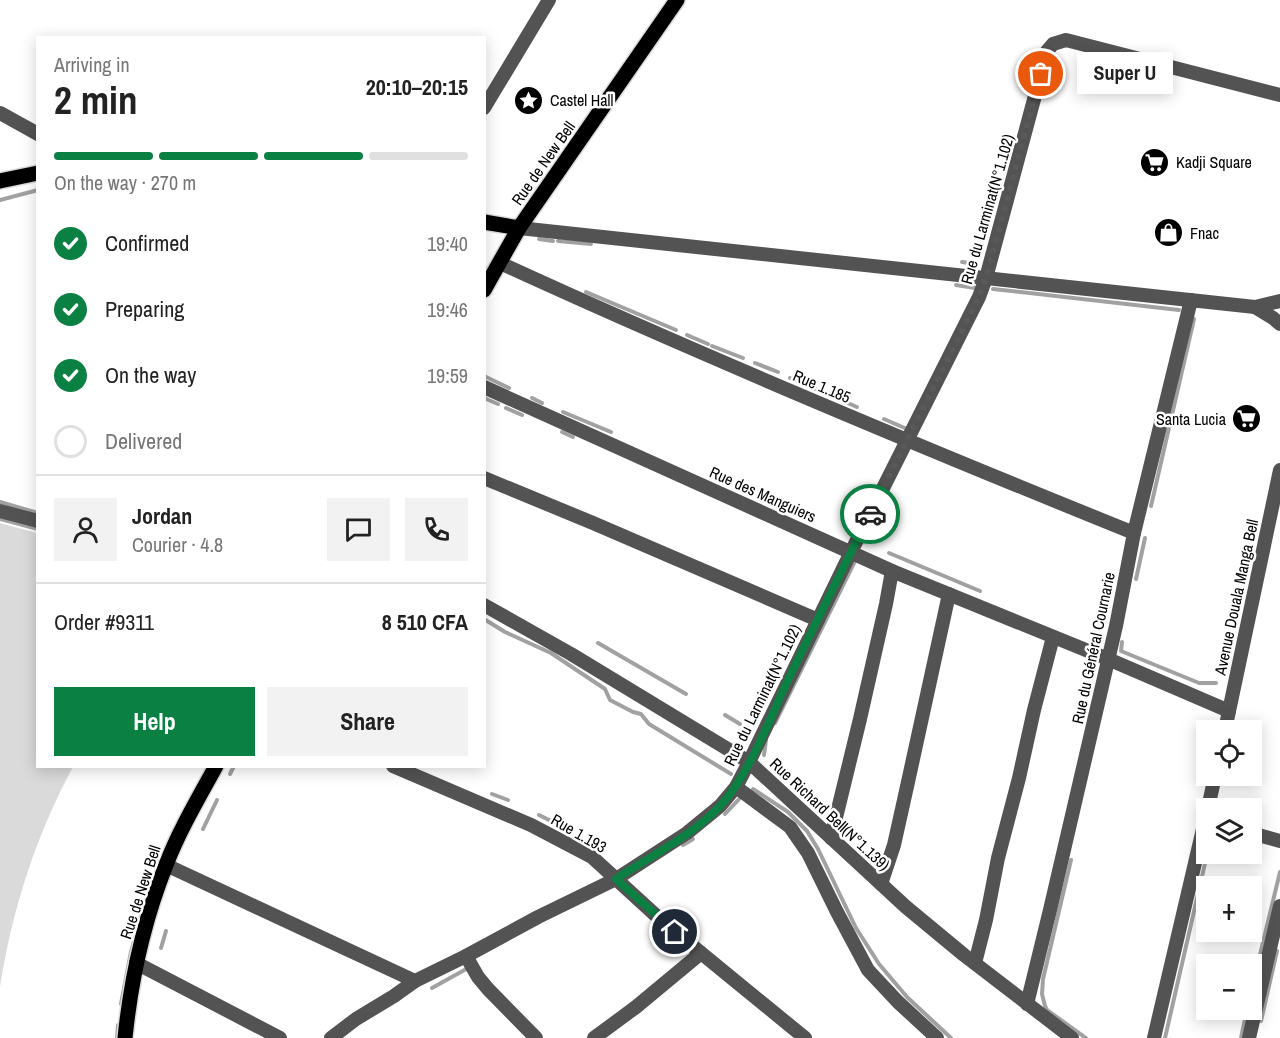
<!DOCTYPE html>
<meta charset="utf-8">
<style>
:root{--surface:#fff;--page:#f2f2f2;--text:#222;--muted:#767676;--line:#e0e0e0;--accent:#0b8043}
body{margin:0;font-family:"Archivo Narrow",sans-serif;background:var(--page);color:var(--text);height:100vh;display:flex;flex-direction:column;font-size:22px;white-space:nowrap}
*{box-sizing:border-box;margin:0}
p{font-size:20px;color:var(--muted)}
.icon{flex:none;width:33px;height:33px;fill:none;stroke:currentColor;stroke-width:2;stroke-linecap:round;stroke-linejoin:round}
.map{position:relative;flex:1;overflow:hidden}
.side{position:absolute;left:36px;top:36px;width:450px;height:732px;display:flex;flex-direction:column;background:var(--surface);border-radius:0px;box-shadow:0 3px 15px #0003}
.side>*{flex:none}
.controls{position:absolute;left:1196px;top:720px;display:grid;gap:12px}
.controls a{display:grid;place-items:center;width:66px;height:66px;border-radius:0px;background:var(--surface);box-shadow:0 3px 15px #0003;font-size:30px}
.pin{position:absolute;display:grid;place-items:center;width:51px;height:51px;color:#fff;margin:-26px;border:3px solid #fff;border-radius:50%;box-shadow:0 2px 6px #0007}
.courier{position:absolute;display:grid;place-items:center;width:60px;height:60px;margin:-30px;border:4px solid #0b8043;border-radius:50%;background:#fff;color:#222;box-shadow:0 2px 8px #0007}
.bubble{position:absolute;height:42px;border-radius:0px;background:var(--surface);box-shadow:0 3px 15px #0003;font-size:20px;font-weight:700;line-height:42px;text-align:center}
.head em{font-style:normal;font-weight:700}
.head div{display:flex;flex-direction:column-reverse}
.head{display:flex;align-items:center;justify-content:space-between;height:102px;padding:0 18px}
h1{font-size:39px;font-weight:700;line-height:45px}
.bar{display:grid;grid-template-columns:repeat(4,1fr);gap:9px 6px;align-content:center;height:72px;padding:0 18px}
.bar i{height:8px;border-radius:4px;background:var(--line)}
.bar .on{background:var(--accent)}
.bar p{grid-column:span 4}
.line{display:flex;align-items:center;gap:15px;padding:0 18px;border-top:2px solid var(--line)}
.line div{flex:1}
.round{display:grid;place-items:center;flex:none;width:63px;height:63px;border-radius:0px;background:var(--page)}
ol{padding:0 18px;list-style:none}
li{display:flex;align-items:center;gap:18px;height:66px}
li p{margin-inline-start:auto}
li .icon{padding:6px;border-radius:50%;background:var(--accent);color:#fff;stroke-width:4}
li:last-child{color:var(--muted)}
li i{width:33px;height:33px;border:3px solid var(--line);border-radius:50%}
.button{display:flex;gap:12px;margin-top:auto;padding:12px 18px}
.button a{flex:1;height:69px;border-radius:0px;background:var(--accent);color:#fff;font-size:24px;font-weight:700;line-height:69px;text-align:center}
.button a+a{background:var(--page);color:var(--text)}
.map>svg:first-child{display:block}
.green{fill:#dadada}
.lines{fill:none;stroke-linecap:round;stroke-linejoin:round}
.stream{stroke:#a1a1a1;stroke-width:4}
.major-casing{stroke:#dbdbdb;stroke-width:18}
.minor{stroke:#535353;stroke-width:14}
.major{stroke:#000;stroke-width:15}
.done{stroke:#595959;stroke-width:6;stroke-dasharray:0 10.8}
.route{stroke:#0b8043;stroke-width:8}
.labels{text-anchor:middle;stroke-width:5;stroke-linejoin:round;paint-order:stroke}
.poi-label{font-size:16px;fill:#000;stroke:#fff;text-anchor:start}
.street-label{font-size:16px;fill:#000;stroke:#fff}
</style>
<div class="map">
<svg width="1280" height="1038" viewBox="0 0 1280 1038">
<rect width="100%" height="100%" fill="#fff"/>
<path class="green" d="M0,523L37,533L38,766L73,767C36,835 12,910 0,987Z"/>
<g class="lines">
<g class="stream">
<path d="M0,200L38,190"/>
<path d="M539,239L553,241"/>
<path d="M558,241L591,244"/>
<path d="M962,262L977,264"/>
<path d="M956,285L975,288"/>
<path d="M993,289L1179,310"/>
<path d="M586,292L676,330"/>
<path d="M687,335L708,344"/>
<path d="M712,346L743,358"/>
<path d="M755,363L778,372"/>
<path d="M484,376L509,388"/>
<path d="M790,378L857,407"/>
<path d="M484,398L498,404"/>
<path d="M532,398L542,403"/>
<path d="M506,408L522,415"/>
<path d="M563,412L611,432"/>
<path d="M884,419L907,429"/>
<path d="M562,432L573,437"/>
<path d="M0,502L38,513"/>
<path d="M1151,506L1194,319"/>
<path d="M0,519L38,529"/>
<path d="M889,553L980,591"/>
<path d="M1136,579L1145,538"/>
<path d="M484,619L505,632L551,653L605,689L610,700L633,712L641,714L649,724L731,774"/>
<path d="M1122,642L1121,651L1199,683H1216"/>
<path d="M598,643L686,694"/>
<path d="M725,715L740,724"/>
<path d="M775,723L856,559"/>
<path d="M764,755L766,740"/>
<path d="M230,774L234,766"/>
<path d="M753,789L788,812L807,831L818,849L856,928L879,964L907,997L951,1038"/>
<path d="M492,794L508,800"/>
<path d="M725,814L742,796"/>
<path d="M539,815L549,820"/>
<path d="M550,820L567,827"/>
<path d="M203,829L217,800"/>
<path d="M683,845L693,839"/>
<path d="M1071,860L1043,979L1042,994L1045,1006L1047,1010L1086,1038"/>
<path d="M161,948L166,931"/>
<path d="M432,988L468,968"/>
<path d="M1251,992L1280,872"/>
<path d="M121,1004L131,952L145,902"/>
<path d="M1261,1021L1277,951"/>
<path d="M117,1038L118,1025"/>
<path d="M1165,1038L1206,859"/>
<path d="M1241,1038L1247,1010"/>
</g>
<defs>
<g id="major">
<path d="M0,181L38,173"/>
<path d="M484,222L519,228"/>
<path d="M484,290L519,228L677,0"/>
<path d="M125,1038C131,979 144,920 166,865C179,831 198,799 216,766"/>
</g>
</defs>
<use href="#major" class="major-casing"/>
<g class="minor">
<path d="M484,108L549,0"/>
<path d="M0,113L38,134"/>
<path d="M519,228L1255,307L1280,301"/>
<path d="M500,263C709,359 921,447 1134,533"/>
<path d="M1255,307L1273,318L1280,324"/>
<path d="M484,387L892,571L1108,659L1229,711"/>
<path d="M484,478L593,523L818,620"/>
<path d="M0,511L38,521"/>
<path d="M484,605L571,654L749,762L906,907L964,955L1072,1038"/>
<path d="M1225,730L1280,470"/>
<path d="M393,766L531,825L592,857L662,921L805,1038"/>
<path d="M736,787L790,827L808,853L837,912L868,970L898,1002L937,1038"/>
<path d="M1208,808L1215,776"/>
<path d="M1251,833L1280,841"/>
<path d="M831,838L860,719L886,604L892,571"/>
<path d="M166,865L415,981"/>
<path d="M881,884L894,845L908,782L949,594"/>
<path d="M466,956L478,977L488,989L536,1038"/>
<path d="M136,963L280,1038"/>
<path d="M975,963L986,920L998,858L1019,778L1034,710L1053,637"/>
<path d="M1027,1004L1050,910L1116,626L1134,533L1191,300"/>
<path d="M331,1038L356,1019L394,996L415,981L466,956L538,917L616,879L687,833L720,806L736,787L749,762L851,552L979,297L986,278L1047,51L1053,44L1066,40L1280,95"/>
<path d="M594,1038L636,1007L701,953"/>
<path d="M1154,1038L1206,816"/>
<path d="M1249,1038L1280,906"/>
</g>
<use href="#major" class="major"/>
</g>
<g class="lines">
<path class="done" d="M870,514L979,297L986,278L1041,74"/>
<path class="route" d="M675,932L616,879C649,857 693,835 720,806C749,775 769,720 787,682C814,626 842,570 870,514"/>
</g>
<defs>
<symbol id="sight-disc" viewBox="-11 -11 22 22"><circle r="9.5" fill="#000" stroke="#fff"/><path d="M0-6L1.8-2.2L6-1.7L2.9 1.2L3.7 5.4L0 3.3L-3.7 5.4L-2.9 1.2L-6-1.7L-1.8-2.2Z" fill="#fff"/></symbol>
<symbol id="supermarket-disc" viewBox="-11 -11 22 22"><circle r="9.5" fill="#000" stroke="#fff"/><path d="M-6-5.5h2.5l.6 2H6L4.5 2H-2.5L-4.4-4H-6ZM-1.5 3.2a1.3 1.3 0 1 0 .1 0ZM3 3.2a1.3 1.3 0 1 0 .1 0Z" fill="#fff"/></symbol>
<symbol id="shop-disc" viewBox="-11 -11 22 22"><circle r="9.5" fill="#000" stroke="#fff"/><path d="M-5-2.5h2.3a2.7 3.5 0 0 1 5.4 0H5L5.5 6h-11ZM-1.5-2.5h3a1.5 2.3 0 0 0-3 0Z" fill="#fff"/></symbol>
</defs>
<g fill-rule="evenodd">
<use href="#sight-disc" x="512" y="84" width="33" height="33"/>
<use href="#supermarket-disc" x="1138" y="146" width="33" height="33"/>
<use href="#shop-disc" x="1152" y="216" width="33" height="33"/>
<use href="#supermarket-disc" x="1230" y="402" width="33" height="33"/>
</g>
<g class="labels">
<g class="poi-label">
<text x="550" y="106">Castel Hall</text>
<text x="1176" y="168">Kadji Square</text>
<text x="1190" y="239">Fnac</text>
<text x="1226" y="425" text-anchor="end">Santa Lucia</text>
</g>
<g class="street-label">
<text transform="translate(543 163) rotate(-55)" y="6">Rue de New Bell</text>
<text transform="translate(987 209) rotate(-74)" y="6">Rue du Larminat(N°1.102)</text>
<text transform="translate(822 386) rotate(23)" y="6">Rue 1.185</text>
<text transform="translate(763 494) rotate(24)" y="6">Rue des Manguiers</text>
<text transform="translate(1236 597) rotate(-78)" y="6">Avenue Douala Manga Bell</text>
<text transform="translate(1093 648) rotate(-78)" y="6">Rue du Général Cournarie</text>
<text transform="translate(762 695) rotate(-64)" y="6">Rue du Larminat(N°1.102)</text>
<text transform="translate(830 814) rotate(43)" y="6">Rue Richard Bell(N°1.139)</text>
<text transform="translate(579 833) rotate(30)" y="6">Rue 1.193</text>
<text transform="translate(140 892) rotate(-72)" y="6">Rue de New Bell</text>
</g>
</g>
</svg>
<div class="controls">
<a><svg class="icon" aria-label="locate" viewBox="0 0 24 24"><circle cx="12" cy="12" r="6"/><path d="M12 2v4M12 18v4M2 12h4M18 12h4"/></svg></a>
<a><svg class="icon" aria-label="layers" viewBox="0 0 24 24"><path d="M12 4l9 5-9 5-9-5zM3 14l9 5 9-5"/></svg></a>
<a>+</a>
<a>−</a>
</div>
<div class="pin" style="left:1041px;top:74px;background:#ea580c"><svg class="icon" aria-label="bag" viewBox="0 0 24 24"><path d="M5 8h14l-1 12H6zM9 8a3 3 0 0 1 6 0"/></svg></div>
<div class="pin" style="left:675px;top:932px;background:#1f2937"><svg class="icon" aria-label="home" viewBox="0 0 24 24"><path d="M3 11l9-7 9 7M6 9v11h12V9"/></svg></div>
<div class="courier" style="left:870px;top:514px"><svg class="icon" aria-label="car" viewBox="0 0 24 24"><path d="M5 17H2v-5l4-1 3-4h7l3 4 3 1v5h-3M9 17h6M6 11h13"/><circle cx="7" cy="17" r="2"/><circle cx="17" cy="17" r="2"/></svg></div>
<div class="bubble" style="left:1077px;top:52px;width:96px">Super U</div>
<section class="side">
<div class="head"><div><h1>2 min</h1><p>Arriving in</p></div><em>20:10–20:15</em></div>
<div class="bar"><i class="on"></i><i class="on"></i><i class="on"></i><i></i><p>On the way · 270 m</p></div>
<ol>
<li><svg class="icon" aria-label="check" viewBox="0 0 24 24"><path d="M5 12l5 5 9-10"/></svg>Confirmed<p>19:40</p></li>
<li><svg class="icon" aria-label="check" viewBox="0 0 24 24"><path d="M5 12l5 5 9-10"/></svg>Preparing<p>19:46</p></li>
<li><svg class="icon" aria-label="check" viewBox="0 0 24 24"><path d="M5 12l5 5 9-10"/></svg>On the way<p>19:59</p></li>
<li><i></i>Delivered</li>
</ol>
<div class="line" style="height:108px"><a class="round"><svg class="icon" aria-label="person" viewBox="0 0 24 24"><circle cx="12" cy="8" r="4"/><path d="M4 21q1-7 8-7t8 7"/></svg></a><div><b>Jordan</b><p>Courier · 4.8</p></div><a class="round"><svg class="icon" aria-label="chat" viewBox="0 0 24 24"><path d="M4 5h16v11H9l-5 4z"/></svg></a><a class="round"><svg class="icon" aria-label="phone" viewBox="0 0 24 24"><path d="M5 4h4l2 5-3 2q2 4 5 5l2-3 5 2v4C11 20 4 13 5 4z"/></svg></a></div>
<div class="line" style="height:78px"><div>Order #9311</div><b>8 510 CFA</b></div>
<div class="button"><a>Help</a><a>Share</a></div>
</section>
</div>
